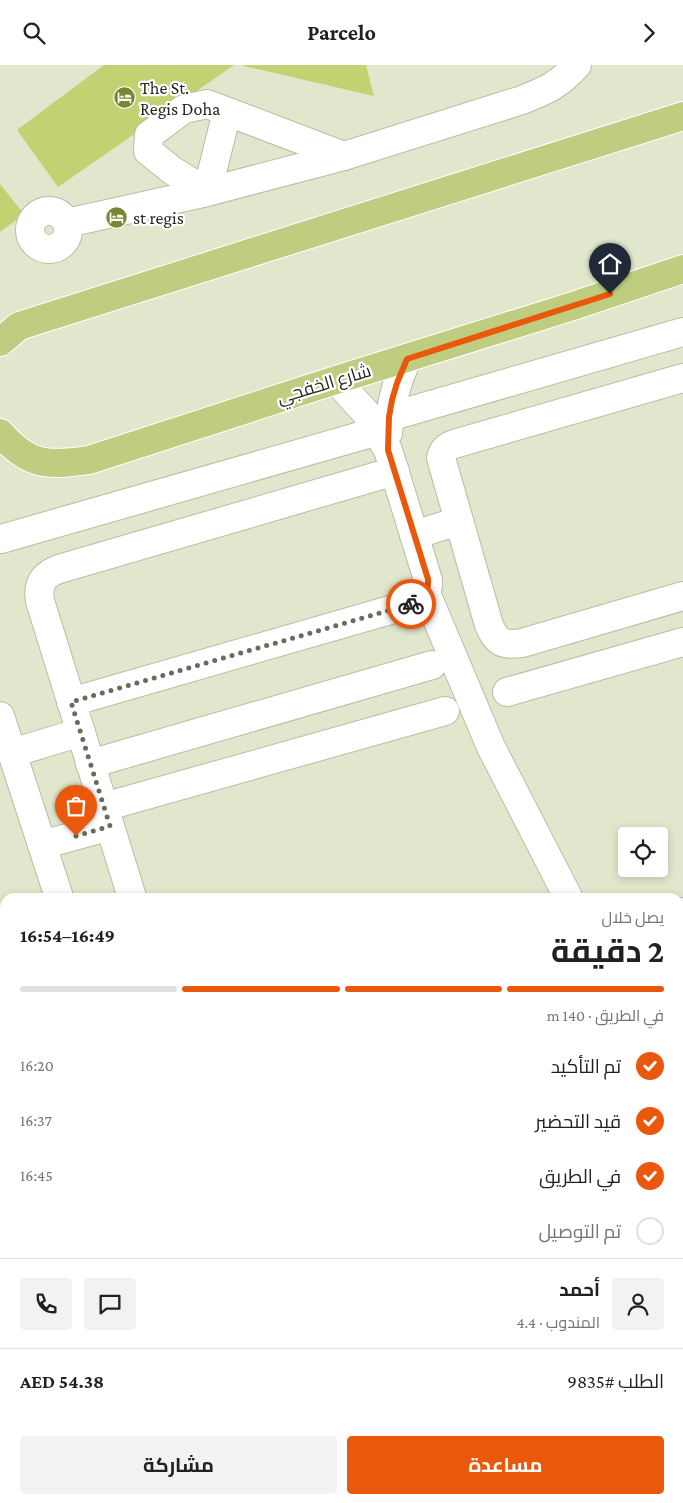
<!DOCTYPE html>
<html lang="ar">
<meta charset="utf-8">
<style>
:root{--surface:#fff;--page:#f2f2f2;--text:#202124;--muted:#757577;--line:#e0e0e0;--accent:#ea580c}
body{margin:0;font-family:"Crimson Pro",Cairo,serif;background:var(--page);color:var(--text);direction:rtl;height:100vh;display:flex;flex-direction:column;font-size:19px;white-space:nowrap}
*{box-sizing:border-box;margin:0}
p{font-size:16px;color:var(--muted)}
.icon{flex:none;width:28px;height:28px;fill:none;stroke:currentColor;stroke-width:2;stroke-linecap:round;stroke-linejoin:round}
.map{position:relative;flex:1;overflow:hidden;direction:ltr}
.side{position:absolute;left:0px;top:828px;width:684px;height:611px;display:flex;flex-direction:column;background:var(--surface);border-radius:15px 15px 0 0;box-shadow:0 2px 8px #0003;direction:rtl}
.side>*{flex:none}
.buttons{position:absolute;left:618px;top:762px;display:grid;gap:10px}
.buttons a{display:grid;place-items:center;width:50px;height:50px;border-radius:5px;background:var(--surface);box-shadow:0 2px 8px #0003;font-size:25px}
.pin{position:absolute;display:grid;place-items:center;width:42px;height:42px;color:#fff;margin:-51px -21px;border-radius:50% 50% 50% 0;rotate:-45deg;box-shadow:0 0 5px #0007}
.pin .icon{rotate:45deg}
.courier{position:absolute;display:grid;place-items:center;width:50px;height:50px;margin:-25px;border:4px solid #ea580c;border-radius:50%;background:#fff;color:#222;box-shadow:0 1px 6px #0007}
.overview em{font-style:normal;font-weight:700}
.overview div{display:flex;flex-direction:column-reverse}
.overview{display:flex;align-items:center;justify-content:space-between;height:85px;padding:0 20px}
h1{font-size:32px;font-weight:700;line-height:38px}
.bar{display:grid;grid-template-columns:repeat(4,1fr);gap:8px 5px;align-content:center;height:60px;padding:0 20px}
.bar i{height:6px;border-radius:4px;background:var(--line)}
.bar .active{background:var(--accent)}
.bar p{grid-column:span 4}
.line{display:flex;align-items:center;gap:12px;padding:0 20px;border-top:1px solid var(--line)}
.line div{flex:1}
.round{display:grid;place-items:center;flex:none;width:52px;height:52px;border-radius:5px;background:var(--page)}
ol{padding:0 20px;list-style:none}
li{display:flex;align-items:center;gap:15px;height:55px}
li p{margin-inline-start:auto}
li .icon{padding:5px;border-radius:50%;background:var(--accent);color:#fff;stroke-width:4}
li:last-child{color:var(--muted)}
li i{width:28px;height:28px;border:2px solid var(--line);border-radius:50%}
.action{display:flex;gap:10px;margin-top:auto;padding:10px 20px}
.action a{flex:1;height:58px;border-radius:5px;background:var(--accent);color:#fff;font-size:20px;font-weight:700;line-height:58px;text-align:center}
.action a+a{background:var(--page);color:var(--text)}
header{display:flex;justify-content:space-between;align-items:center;height:65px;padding:0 20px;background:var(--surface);font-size:22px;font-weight:700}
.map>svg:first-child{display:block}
.water{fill:#a7b859}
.building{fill:#c1d273}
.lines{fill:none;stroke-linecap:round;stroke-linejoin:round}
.minor-casing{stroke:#b8bea4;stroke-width:30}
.highway-casing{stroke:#fff;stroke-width:30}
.minor{stroke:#fff;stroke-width:28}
.highway{stroke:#bfcd81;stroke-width:28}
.done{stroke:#686c5c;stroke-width:5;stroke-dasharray:0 9}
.route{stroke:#ea580c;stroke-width:6}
.labels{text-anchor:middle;stroke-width:4.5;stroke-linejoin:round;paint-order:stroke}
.poi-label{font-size:18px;fill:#27291f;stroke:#fff;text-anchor:start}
.street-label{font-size:18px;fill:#27291f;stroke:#fff}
</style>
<header><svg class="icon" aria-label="forward" viewBox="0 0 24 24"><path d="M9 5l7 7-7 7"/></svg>Parcelo<svg class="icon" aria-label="search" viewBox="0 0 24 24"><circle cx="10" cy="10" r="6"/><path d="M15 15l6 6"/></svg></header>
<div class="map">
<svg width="683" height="1438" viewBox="0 0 683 1438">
<rect width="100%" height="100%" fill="#e1e7cc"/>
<path class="water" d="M683,1129V1438H0V1255H5V1434H679V1130Z"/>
<g class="building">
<path d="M104,0H234L58,122L17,65Z"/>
<path d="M244,0H366L374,31L244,1Z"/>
<path d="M0,119L24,149L0,167Z"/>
</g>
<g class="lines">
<defs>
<g id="minor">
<path d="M227,47L207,127L173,106L148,86L149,70L184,44L207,39L344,91"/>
<circle cx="49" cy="165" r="19"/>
<path d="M67,158L207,127L344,91L522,35C547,25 559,20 577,0"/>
<path d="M683,313L454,379C446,382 443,385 441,393L489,560C496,577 503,581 522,578L683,531"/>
<path d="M389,352L683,267"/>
<path d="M388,368C390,342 396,318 407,294"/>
<path d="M414,470L459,456"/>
<path d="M1,474L378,366"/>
<path d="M426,528L491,682L568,832"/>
<path d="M507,627L683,577"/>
<path d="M71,637L411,539C423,535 429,527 428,515L388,385L366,348L336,315"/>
<path d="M0,651L59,832"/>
<path d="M12,688L81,667"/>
<path d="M90,699L432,600"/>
<path d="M104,742L445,646"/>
<path d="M42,780L110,761"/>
<path d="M132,832L40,536C37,519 43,510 59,504L395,406"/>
<path d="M679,848L683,847"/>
<path d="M679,920L683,919"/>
</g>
<g id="highway">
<path d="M0,277L19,261L683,51"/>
<path d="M0,368C29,401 47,401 89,395L336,315L573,241L683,204"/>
</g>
</defs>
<use href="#minor" class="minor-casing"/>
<use href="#highway" class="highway-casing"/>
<use href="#minor" class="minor"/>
<use href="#highway" class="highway"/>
</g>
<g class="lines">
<path class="done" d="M76,771L110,761L71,637L411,539"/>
<path class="route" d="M411,539C423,535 429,528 428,514L388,385L389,352L392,335L397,318L407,294L610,229"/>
</g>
<defs>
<symbol id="hotel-disc" viewBox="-11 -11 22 22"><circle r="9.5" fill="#798735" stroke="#fff"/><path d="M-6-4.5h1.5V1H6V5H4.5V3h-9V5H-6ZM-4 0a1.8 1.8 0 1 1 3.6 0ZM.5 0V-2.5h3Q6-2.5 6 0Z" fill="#fff"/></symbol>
</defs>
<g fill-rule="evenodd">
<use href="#hotel-disc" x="112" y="20" width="25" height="25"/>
<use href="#hotel-disc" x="104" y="140" width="25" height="25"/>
</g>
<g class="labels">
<g class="poi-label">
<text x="140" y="29">The St.<tspan x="140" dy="21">Regis Doha</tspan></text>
<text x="133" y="159">st regis</text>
</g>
<g class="street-label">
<text transform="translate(324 319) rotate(-17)" y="6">شارع الخفجي</text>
</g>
</g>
</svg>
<div class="buttons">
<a><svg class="icon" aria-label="locate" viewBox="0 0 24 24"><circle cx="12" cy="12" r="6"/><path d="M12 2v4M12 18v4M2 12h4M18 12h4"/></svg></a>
</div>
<div class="pin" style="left:76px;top:771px;background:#ea580c"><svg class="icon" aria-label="bag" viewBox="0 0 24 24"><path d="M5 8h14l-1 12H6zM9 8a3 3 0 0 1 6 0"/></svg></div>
<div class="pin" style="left:610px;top:229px;background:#1f2937"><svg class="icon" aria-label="home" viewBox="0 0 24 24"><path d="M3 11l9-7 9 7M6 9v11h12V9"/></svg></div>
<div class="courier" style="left:411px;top:539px"><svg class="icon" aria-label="bike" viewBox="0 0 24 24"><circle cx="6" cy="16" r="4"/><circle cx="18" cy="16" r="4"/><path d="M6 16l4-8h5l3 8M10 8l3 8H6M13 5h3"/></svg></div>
<section class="side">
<div class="overview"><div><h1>2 دقيقة</h1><p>يصل خلال</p></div><em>16:49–16:54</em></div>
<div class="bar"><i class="active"></i><i class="active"></i><i class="active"></i><i></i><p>في الطريق · 140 m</p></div>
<ol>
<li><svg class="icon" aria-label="check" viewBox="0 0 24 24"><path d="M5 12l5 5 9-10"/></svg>تم التأكيد<p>16:20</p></li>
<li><svg class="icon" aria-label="check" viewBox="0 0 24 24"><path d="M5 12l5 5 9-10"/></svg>قيد التحضير<p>16:37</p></li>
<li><svg class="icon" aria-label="check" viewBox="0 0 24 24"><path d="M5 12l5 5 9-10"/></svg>في الطريق<p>16:45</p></li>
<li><i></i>تم التوصيل</li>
</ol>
<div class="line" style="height:90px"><a class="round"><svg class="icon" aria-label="person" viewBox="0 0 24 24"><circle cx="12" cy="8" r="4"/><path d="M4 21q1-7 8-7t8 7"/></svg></a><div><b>أحمد</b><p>المندوب · 4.4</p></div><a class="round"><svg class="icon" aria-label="chat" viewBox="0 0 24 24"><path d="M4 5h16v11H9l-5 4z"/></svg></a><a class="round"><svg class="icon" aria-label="phone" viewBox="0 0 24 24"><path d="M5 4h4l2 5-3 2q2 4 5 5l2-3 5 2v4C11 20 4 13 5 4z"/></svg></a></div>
<div class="line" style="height:65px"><div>الطلب #9835</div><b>AED 54.38</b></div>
<div class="action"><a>مساعدة</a><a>مشاركة</a></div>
</section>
</div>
